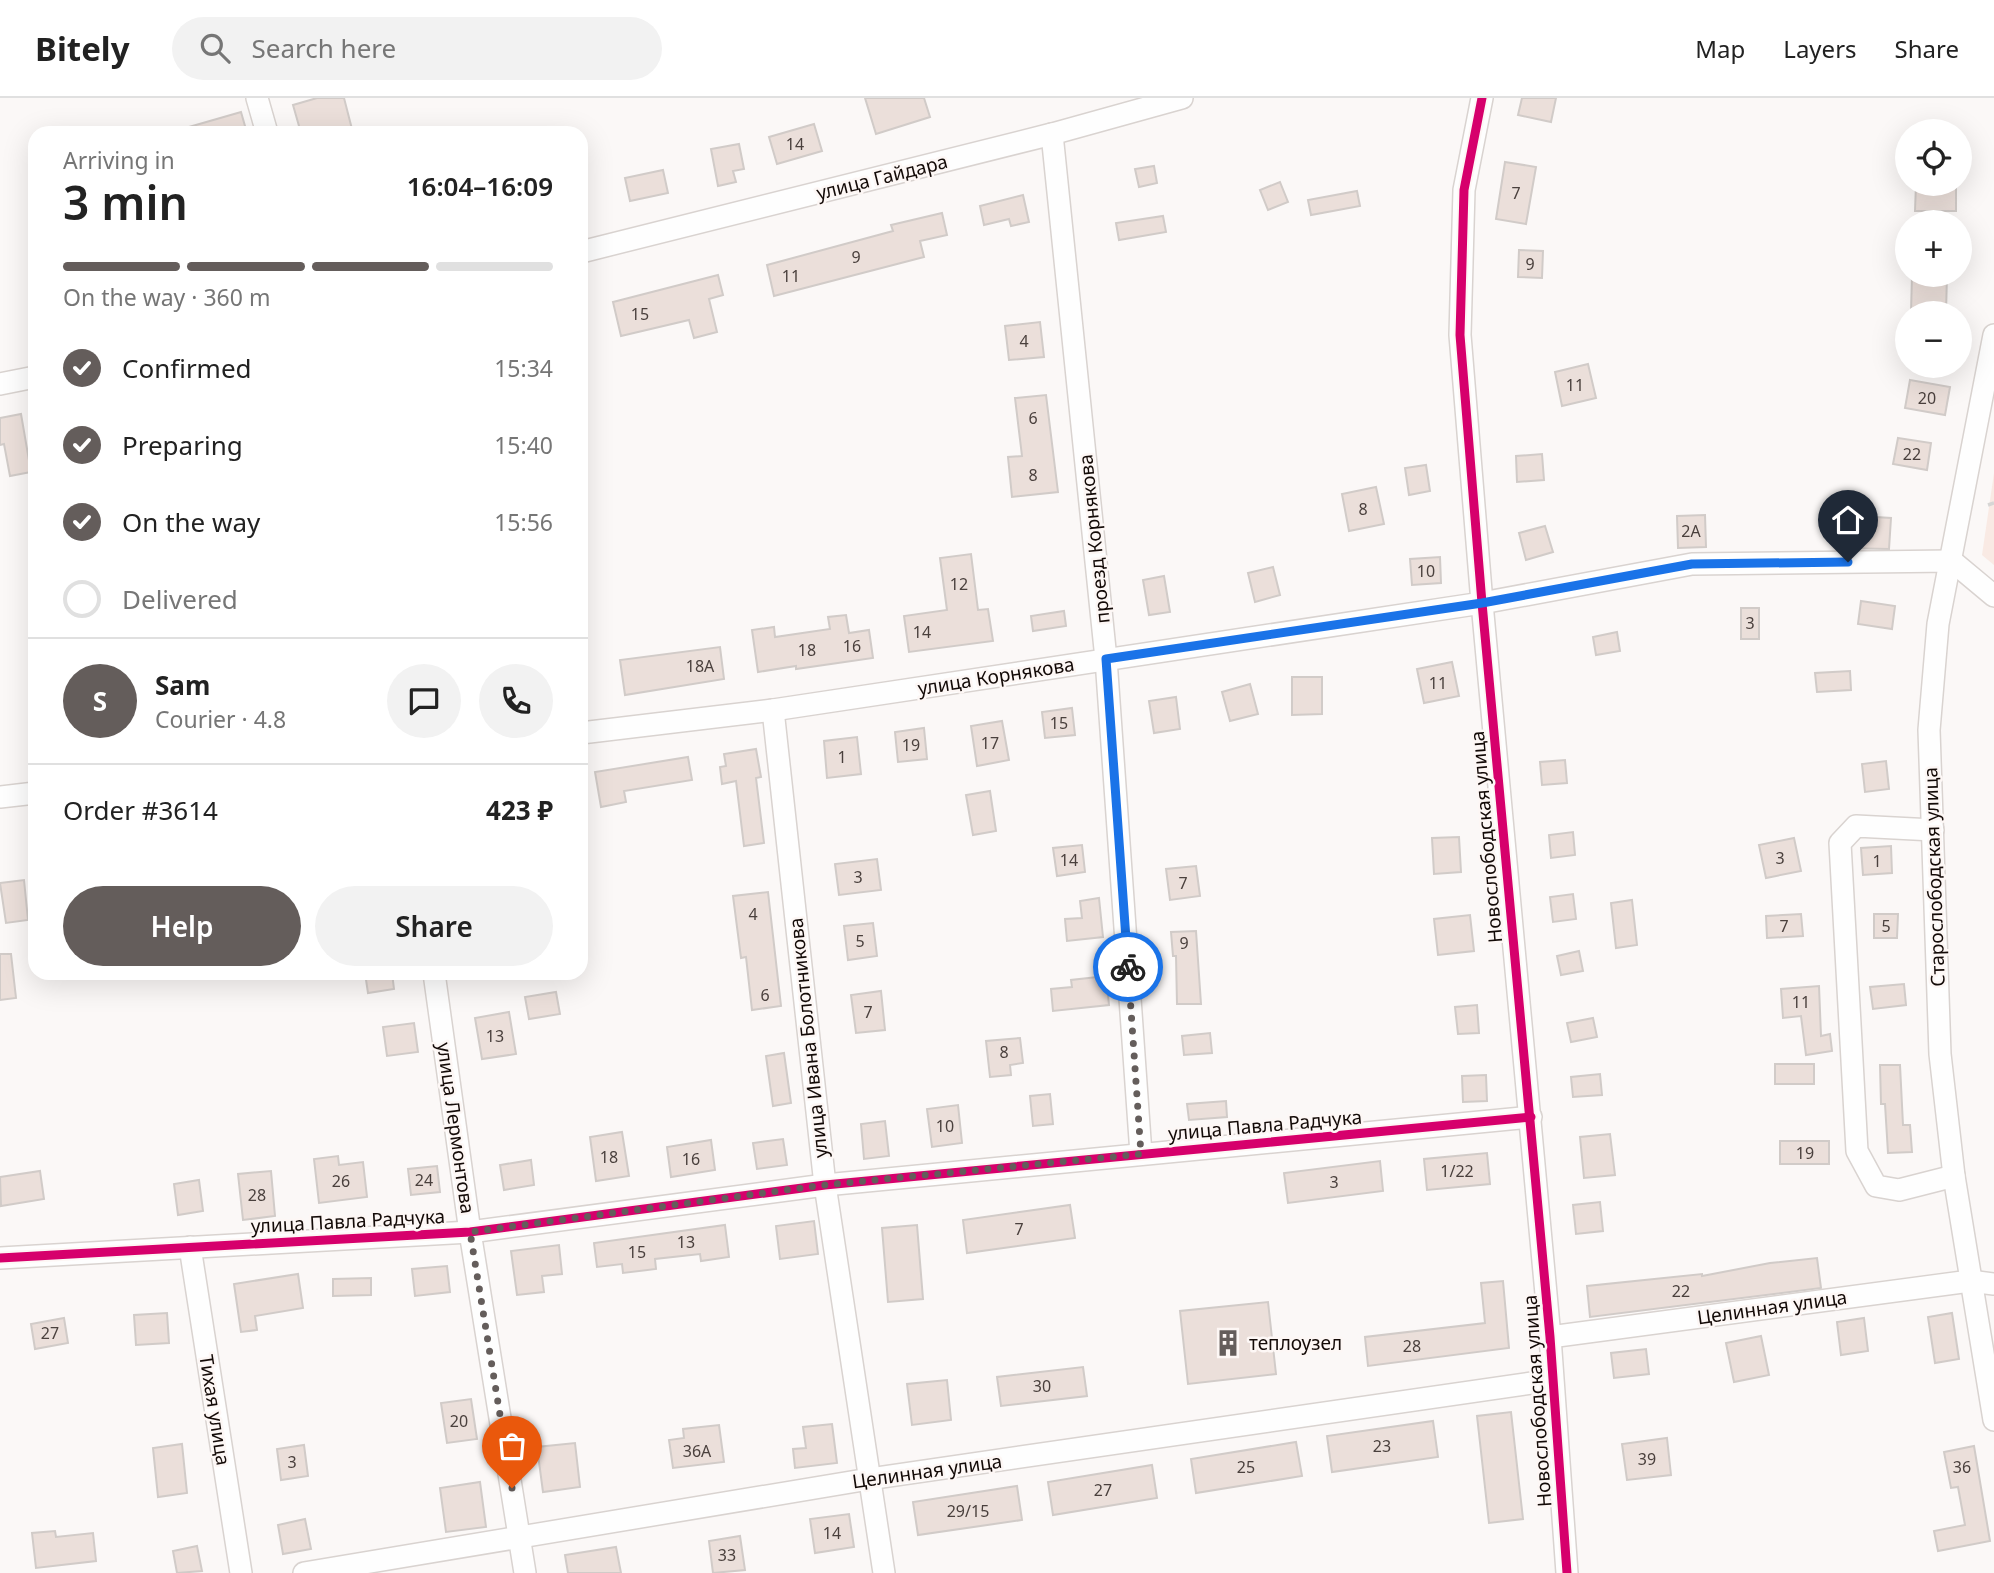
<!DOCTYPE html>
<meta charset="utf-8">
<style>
:root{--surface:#fff;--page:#f2f2f2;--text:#222;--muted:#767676;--line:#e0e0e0;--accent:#645d5b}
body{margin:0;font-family:"Noto Sans",sans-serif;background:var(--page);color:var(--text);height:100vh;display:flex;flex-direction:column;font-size:26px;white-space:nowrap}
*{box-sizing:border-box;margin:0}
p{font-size:23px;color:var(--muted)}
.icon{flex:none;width:38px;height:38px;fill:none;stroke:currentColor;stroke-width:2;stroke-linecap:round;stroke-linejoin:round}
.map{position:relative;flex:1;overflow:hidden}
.side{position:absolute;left:28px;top:28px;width:560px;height:854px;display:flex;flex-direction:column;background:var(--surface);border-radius:21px;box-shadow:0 7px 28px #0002}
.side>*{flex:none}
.tools{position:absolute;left:1895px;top:21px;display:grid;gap:14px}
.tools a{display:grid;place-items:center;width:77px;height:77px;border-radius:50%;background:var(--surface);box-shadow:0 7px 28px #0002;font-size:35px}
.pin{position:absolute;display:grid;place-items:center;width:60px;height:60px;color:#fff;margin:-72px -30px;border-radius:50% 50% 50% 0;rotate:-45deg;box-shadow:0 0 7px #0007}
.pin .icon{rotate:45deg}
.courier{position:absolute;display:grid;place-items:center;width:70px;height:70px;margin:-35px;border:5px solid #1a73e8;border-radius:50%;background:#fff;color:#222;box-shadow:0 2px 9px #0007}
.headline em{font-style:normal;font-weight:600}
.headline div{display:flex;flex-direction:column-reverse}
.headline{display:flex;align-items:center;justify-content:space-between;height:119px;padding:0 35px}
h1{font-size:46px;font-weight:600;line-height:52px}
.bar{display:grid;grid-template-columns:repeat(4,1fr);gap:10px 7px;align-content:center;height:84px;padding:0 35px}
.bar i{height:9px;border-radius:5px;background:var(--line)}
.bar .on{background:var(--accent)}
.bar p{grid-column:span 4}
.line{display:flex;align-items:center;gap:18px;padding:0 35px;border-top:2px solid var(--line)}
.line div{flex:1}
.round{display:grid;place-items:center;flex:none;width:74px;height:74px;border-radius:37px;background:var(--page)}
ol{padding:0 35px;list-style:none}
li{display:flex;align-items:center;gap:21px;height:77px}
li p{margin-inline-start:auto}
li .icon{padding:7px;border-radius:50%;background:var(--accent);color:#fff;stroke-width:4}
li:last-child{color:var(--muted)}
li i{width:38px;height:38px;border:4px solid var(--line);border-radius:50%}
.button{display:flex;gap:14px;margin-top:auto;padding:14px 35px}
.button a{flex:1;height:80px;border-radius:42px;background:var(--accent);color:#fff;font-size:28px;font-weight:600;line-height:80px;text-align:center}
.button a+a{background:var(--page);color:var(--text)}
header{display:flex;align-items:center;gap:42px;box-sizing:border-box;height:98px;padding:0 35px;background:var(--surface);border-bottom:2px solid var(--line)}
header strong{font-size:33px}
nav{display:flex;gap:38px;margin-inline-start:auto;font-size:24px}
.search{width:490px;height:63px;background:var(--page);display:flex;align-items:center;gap:18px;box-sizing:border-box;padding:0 24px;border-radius:38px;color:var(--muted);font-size:26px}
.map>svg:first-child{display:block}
.green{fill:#f9eae4}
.building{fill:#ebdfda;stroke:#d1cbc8;stroke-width:2}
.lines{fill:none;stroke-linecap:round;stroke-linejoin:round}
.minor-casing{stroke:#d9d3d0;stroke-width:24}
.path{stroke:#d7d6d5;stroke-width:3.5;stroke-dasharray:7 3.5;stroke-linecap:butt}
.minor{stroke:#fefefe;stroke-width:21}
.cycleway-casing{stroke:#fdf7f5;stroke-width:13}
.cycleway{stroke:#d6006c;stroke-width:9}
.done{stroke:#645d5b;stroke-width:7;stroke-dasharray:0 12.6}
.route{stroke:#1a73e8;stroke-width:9}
.labels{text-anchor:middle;stroke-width:5;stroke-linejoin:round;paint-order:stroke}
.number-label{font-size:16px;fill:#4a403d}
.street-label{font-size:19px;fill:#130a07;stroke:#fdf7f5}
.poi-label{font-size:19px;fill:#130a07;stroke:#fdf7f5;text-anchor:start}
</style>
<header>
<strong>Bitely</strong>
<div class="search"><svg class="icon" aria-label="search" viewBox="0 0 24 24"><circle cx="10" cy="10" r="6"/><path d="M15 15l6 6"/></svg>Search here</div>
<nav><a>Map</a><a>Layers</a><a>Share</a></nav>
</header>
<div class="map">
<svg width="1994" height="1475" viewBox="0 0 1994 1475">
<rect width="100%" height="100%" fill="#fbf8f7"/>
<path class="green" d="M1994,375V467L1982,457Z"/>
<g class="building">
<path d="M317,0H344L353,35H301L293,7Z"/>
<path d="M865,0H924L930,19L876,36Z"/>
<path d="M1522,0H1556L1551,24L1518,17Z"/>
<path d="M241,14L247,35H183L182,31Z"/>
<path d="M814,26L822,53L777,66L769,39Z"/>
<path d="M739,46L744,71L733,73L736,84L718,88L711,51Z"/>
<path d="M1505,64L1536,69L1526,126L1496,121Z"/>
<path d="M1154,68L1157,85L1139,89L1135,71Z"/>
<path d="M663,72L668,95L630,103L625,80Z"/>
<path d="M1280,84L1288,104L1268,112L1260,92Z"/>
<path d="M1916,86H1956V113H1915Z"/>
<path d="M1357,93L1360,108L1311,117L1308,102Z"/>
<path d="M1023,97L1029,124L1011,128L1009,121L984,127L980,108Z"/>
<path d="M942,115L947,137L920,143L924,159L774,198L767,167L893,133L891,127Z"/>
<path d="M1163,118L1166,134L1119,142L1116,125Z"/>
<path d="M1519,152L1543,153L1542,180L1518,179Z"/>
<path d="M718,177L723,197L709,201L717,234L694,240L689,222L621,238L613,204Z"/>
<path d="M1912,177H1947L1946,215H1911Z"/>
<path d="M1040,224L1044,259L1009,262L1005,228Z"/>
<path d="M1588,266L1596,300L1562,308L1555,274Z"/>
<path d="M1910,282L1950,289L1945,317L1905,310Z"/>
<path d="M1046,297L1058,394L1012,399L1008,359L1022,358L1015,300Z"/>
<path d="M21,316L31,374L10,378L4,346L0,347V320Z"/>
<path d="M1898,340L1931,345L1927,372L1893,366Z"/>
<path d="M1542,356L1544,382L1517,384L1516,358Z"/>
<path d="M1426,367L1430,393L1409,397L1405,370Z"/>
<path d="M1376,389L1384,426L1349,433L1342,396Z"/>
<path d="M1705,417L1706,449L1678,450L1677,418Z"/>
<path d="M1843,417L1891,420L1889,451L1841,450Z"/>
<path d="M1545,428L1553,454L1526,462L1519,435Z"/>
<path d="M971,456L978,512L988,511L993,543L909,554L904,518L947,512L940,460Z"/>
<path d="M1440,459L1441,485L1412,487L1410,461Z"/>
<path d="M1273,469L1280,497L1255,504L1248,475Z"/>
<path d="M1164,478L1170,514L1149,517L1143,482Z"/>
<path d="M1861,503L1895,508L1892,531L1858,526Z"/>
<rect x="1741" y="510" width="18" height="31"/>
<path d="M1064,513L1066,528L1033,533L1031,518Z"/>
<path d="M846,517L849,535L869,532L873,560L796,571V568L758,574L752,532L774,529L775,539L830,531L828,519Z"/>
<path d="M1617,534L1620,553L1596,557L1593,539Z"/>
<path d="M720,549L724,581L625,597L620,562Z"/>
<path d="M1452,564L1459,598L1424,605L1417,571Z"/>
<path d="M1850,573L1851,592L1817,594L1815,575Z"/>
<path d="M1292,579H1322V616L1292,617Z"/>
<path d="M1250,586L1258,616L1230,623L1222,594Z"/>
<path d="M1176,599L1180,631L1154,635L1149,603Z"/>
<path d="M1072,610L1075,637L1045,640L1042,614Z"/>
<path d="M1002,623L1009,662L977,668L971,628Z"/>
<path d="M924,630L927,661L898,664L895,634Z"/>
<path d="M857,639L861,676L827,680L824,643Z"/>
<path d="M756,651L761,679L756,680L764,745L744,748L736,683L722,686L720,669L726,668L724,656Z"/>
<path d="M688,659L692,682L624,693L626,704L601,709L595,674Z"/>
<path d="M1565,662L1567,685L1542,687L1540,664Z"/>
<path d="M1886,663L1889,691L1865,694L1862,666Z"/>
<path d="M990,693L996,733L973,737L966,697Z"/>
<path d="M1573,734L1575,757L1551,760L1549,737Z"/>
<path d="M1459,739L1461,774L1434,776L1432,740Z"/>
<path d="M1794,740L1801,773L1766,780L1759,747Z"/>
<path d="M1082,747L1085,774L1057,778L1053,750Z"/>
<path d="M1891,748L1892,775L1863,777L1861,750Z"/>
<path d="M877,761L881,792L839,797L835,766Z"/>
<path d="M1196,768L1200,798L1170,802L1166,771Z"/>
<path d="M24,782L28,822L6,825L0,785Z"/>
<path d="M768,794L781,908L752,912L746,859L741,860L733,798Z"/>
<path d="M1573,796L1576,821L1553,824L1550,799Z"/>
<path d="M1099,800L1103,839L1067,843L1065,821L1082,820L1080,803Z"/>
<path d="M1632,802L1637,847L1616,850L1611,805Z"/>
<path d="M1801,816L1803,838L1767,840L1766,818Z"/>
<path d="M1874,816H1898L1897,840H1874Z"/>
<path d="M1470,817L1474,853L1438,857L1434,821Z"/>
<path d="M873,825L877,858L848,862L844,828Z"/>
<path d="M1196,833L1201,906H1177L1176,858H1173L1171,834Z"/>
<path d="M1579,853L1583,873L1561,877L1557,858Z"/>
<path d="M0,856H11L16,900L0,902Z"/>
<path d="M365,875H392L394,891L368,895Z"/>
<path d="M1106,878L1109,907L1053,913L1051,891L1072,889L1071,882Z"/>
<path d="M1904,886L1906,907L1873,911L1870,889Z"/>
<path d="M1819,888L1821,938L1830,936L1832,953L1806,957L1801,918L1783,920L1781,891Z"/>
<path d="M881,893L885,932L856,935L851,897Z"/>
<path d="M556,894L560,916L529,921L525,899Z"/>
<path d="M1477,907L1479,935L1458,936L1455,909Z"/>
<path d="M509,914L516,956L482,961L475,920Z"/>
<path d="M1593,920L1597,939L1571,944L1567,925Z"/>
<path d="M414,925L418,954L387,958L383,929Z"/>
<path d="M1210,935L1212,955L1184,957L1182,938Z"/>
<path d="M1020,940L1023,965L1010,967L1011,977L990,979L986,943Z"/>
<path d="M784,955L791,1005L773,1008L766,958Z"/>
<rect x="1775" y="966" width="39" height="20"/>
<path d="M1880,967H1900L1903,1027H1910L1912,1054L1888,1055L1885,1006H1881Z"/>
<path d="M1600,976L1602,997L1573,999L1571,979Z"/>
<path d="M1486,977L1487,1003L1463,1004L1462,978Z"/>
<path d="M1050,996L1053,1026L1033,1028L1030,998Z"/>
<path d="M1226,1003L1227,1019L1189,1022L1187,1006Z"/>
<path d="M958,1007L962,1045L932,1049L927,1011Z"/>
<path d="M885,1023L889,1058L864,1061L861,1026Z"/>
<path d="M622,1034L629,1078L596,1083L590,1039Z"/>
<path d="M1610,1036L1615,1077L1584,1080L1580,1039Z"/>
<path d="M783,1041L787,1067L757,1071L753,1045Z"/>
<path d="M711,1042L715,1072L671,1079L667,1049Z"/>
<rect x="1780" y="1043" width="49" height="23"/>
<path d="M1487,1055L1490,1086L1427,1092L1424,1061Z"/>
<path d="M338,1058L339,1067L363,1064L367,1099L319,1105L314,1061Z"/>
<path d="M531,1062L534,1087L504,1092L500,1067Z"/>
<path d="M1380,1063L1383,1093L1288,1105L1284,1075Z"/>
<path d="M437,1068L440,1094L411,1097L408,1071Z"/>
<path d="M40,1073L44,1101L1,1108L0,1079Z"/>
<path d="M271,1073L275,1118L243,1122L238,1076Z"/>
<path d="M199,1082L203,1113L178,1117L174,1086Z"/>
<path d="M1600,1104L1603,1133L1576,1136L1573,1107Z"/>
<path d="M1070,1107L1075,1140L967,1155L963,1122Z"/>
<path d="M814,1123L818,1156L780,1161L776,1128Z"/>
<path d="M725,1127L729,1159L701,1163L700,1156L655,1161L656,1171L623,1175L622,1166L597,1169L594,1145Z"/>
<path d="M917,1127L923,1201L888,1204L882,1130Z"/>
<path d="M559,1147L562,1176L542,1178L544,1194L517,1197L511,1153Z"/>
<path d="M1817,1160L1821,1190L1590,1219L1587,1188L1702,1176V1178L1770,1165Z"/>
<path d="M447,1168L450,1194L415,1198L412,1171Z"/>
<path d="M298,1176L303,1210L255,1218L257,1232L241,1234L234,1186Z"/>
<path d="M371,1180V1197L333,1198V1181Z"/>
<path d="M1503,1183L1509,1250L1368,1268L1365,1239L1485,1225L1481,1185Z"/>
<path d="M1268,1204L1276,1276L1188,1286L1180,1213Z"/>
<path d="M167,1215L169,1245L136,1247L134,1217Z"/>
<path d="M1952,1215L1959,1261L1935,1265L1928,1219Z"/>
<path d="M64,1220L68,1245L35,1251L31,1226Z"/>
<path d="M1864,1220L1868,1253L1841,1257L1837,1224Z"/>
<path d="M1761,1238L1769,1277L1734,1284L1726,1245Z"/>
<path d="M1646,1251L1649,1276L1614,1280L1611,1255Z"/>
<path d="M1083,1269L1087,1298L1001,1308L997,1279Z"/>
<path d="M947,1282L951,1322L912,1327L907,1286Z"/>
<path d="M471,1301L477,1341L447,1345L441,1305Z"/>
<path d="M1511,1314L1523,1421L1489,1425L1477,1318Z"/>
<path d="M1433,1323L1438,1359L1332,1374L1327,1338Z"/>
<path d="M832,1326L837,1365L795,1370L793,1351L806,1350L803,1329Z"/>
<path d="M719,1327L724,1364L673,1370L669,1342L684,1340L683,1331Z"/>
<path d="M1667,1340L1671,1377L1627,1382L1622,1346Z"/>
<path d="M1296,1344L1302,1378L1196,1395L1191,1361Z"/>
<path d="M575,1345L580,1389L543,1394L537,1349Z"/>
<path d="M182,1346L187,1395L158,1399L153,1350Z"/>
<path d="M304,1347L308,1378L281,1382L277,1351Z"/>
<path d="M1974,1348L1990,1443L1938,1453L1934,1433L1965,1427L1958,1389L1951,1390L1944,1354Z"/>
<path d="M1152,1367L1157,1400L1053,1417L1048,1384Z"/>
<path d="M480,1384L486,1429L446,1434L440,1390Z"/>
<path d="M1017,1388L1022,1422L918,1437L913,1404Z"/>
<path d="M849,1416L854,1449L815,1455L810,1421Z"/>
<path d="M305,1421L311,1451L283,1456L278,1427Z"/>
<path d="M55,1433L56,1439L93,1435L96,1463L36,1470L32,1435Z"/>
<path d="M740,1438L745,1472L713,1475L709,1443Z"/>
<path d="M197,1448L202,1473L177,1475L173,1453Z"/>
<path d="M616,1449L621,1475H568L565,1457Z"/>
</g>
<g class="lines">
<defs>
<g id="minor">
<path d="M257,0L267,35"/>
<path d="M1482,0L1464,92L1460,237L1482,505L1550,1239L1567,1475"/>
<path d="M1052,36L1106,561L1141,1056"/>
<path d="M581,154L1052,36L1182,0"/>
<path d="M1994,237L1938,526L1929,632L1940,956L1954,1078L1994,1322"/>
<path d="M0,286L35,279"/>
<path d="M773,612L825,1087L884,1475"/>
<path d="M581,635L773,612L1482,505L1692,466L1952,463L1994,498"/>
<path d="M0,699L35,695"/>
<path d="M1933,732L1856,728L1840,745L1857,1053L1876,1088L1899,1092L1954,1078"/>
<path d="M434,875L470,1134L525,1475"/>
<path d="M190,1149L241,1475"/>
<path d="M0,1160L470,1134L825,1087L1531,1019"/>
<path d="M1550,1239L1970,1183L1994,1186"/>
<path d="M304,1475L869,1381L1552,1282"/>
</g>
</defs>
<use href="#minor" class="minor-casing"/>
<path class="path" d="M1988,407L1994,405"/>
<use href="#minor" class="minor"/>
<defs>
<g id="cycleway">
<path d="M1482,0L1464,92L1460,237L1482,505L1550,1239L1567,1475"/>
<path d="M0,1160L470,1134L825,1087L1531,1019"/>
</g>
</defs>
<use href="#cycleway" class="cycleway-casing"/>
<use href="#cycleway" class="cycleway"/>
</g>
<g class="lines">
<path class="done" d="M512,1390L470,1134L824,1087L1141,1056L1128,869"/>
<path class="route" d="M1128,869L1106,561L1482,505L1692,466L1848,464"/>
</g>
<defs>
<symbol id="building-bare" viewBox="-9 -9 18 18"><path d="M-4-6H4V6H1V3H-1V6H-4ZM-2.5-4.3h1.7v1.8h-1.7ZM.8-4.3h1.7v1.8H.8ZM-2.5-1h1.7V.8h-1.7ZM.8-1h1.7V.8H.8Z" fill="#645d5b" stroke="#fdf7f5" stroke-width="2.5" paint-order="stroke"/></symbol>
</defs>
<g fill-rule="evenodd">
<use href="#building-bare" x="1209" y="1226" width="38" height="38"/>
</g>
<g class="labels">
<g class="number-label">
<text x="795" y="52">14</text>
<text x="1516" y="101">7</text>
<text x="856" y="165">9</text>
<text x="1530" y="172">9</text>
<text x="791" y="184">11</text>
<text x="640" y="222">15</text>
<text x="1024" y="249">4</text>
<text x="1575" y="293">11</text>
<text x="1927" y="306">20</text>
<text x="1033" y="326">6</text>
<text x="1912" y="362">22</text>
<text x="1033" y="383">8</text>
<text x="1363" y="417">8</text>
<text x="1691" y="439">2А</text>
<text x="1426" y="479">10</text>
<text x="959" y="492">12</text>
<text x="1750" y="531">3</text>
<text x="922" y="540">14</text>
<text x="852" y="554">16</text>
<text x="807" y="558">18</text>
<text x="700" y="574">18А</text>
<text x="1438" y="591">11</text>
<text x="1059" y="631">15</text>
<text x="990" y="651">17</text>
<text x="911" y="653">19</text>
<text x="842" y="665">1</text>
<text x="1780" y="766">3</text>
<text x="1069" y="768">14</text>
<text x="1877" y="769">1</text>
<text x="858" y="785">3</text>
<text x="1183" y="791">7</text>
<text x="753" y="822">4</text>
<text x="1784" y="834">7</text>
<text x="1886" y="834">5</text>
<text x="860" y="849">5</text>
<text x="1184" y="851">9</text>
<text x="765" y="903">6</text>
<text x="1801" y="910">11</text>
<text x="868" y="920">7</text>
<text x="495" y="944">13</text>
<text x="1004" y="960">8</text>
<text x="945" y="1034">10</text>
<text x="1805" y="1061">19</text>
<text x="609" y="1065">18</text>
<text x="691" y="1067">16</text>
<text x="1457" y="1079">1/22</text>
<text x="424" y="1088">24</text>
<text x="341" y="1089">26</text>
<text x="1334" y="1090">3</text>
<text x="257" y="1103">28</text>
<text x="1019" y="1137">7</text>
<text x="686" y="1150">13</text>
<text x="637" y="1160">15</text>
<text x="1681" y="1199">22</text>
<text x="50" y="1241">27</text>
<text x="1412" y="1254">28</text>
<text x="1042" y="1294">30</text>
<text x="459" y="1329">20</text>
<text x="1382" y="1354">23</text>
<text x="697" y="1359">36А</text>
<text x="1647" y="1367">39</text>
<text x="292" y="1370">3</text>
<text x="1246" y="1375">25</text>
<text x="1962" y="1375">36</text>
<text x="1103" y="1398">27</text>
<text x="968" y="1419">29/15</text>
<text x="832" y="1441">14</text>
<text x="727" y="1463">33</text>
</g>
<g class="street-label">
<text transform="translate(882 79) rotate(-14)" y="7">улица Гайдара</text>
<text transform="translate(1094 441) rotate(-96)" y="7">проезд Корнякова</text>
<text transform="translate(996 578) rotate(-9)" y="7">улица Корнякова</text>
<text transform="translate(1486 739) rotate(-95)" y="7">Новослободская улица</text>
<text transform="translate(1934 779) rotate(-92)" y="7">Старослободская улица</text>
<text transform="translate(808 940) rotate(-96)" y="7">улица Ивана Болотникова</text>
<text transform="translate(1265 1027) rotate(-5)" y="7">улица Павла Радчука</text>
<text transform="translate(456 1030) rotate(82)" y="7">улица Лермонтова</text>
<text transform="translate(348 1123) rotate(-3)" y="7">улица Павла Радчука</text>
<text transform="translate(1772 1209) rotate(-8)" y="7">Целинная улица</text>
<text transform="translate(1537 1303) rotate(-94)" y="7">Новослободская улица</text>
<text transform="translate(215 1312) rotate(81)" y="7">Тихая улица</text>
<text transform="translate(927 1373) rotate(-8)" y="7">Целинная улица</text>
</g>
<g class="poi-label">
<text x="1249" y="1252">теплоузел</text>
</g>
</g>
</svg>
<div class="tools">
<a><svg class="icon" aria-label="locate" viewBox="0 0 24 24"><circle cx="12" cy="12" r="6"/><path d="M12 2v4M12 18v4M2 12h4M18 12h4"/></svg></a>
<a>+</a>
<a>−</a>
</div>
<div class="pin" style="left:512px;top:1390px;background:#ea580c"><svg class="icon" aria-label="bag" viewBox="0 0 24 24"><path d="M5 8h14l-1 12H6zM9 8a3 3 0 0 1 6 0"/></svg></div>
<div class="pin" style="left:1848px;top:464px;background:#1f2937"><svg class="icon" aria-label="home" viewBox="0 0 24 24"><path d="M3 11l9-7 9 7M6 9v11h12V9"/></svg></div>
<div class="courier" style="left:1128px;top:869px"><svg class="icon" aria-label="bike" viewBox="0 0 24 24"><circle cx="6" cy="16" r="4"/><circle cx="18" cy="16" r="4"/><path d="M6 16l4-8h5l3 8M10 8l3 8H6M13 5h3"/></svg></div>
<section class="side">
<div class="headline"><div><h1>3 min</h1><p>Arriving in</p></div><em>16:04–16:09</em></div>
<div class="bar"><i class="on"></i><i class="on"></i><i class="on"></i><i></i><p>On the way · 360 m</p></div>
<ol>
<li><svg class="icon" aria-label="check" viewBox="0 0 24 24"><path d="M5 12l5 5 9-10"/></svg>Confirmed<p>15:34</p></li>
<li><svg class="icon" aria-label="check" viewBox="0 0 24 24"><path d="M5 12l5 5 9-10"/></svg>Preparing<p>15:40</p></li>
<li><svg class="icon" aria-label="check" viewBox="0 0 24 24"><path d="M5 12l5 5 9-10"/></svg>On the way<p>15:56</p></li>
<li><i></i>Delivered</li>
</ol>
<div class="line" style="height:126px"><b class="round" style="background:var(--accent);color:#fff">S</b><div><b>Sam</b><p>Courier · 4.8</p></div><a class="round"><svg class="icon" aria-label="chat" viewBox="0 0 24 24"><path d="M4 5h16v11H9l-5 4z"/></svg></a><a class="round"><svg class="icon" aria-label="phone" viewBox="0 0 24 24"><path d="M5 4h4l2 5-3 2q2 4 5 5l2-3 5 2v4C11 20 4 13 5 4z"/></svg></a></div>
<div class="line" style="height:91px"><div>Order #3614</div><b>423 ₽</b></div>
<div class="button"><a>Help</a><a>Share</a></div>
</section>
</div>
